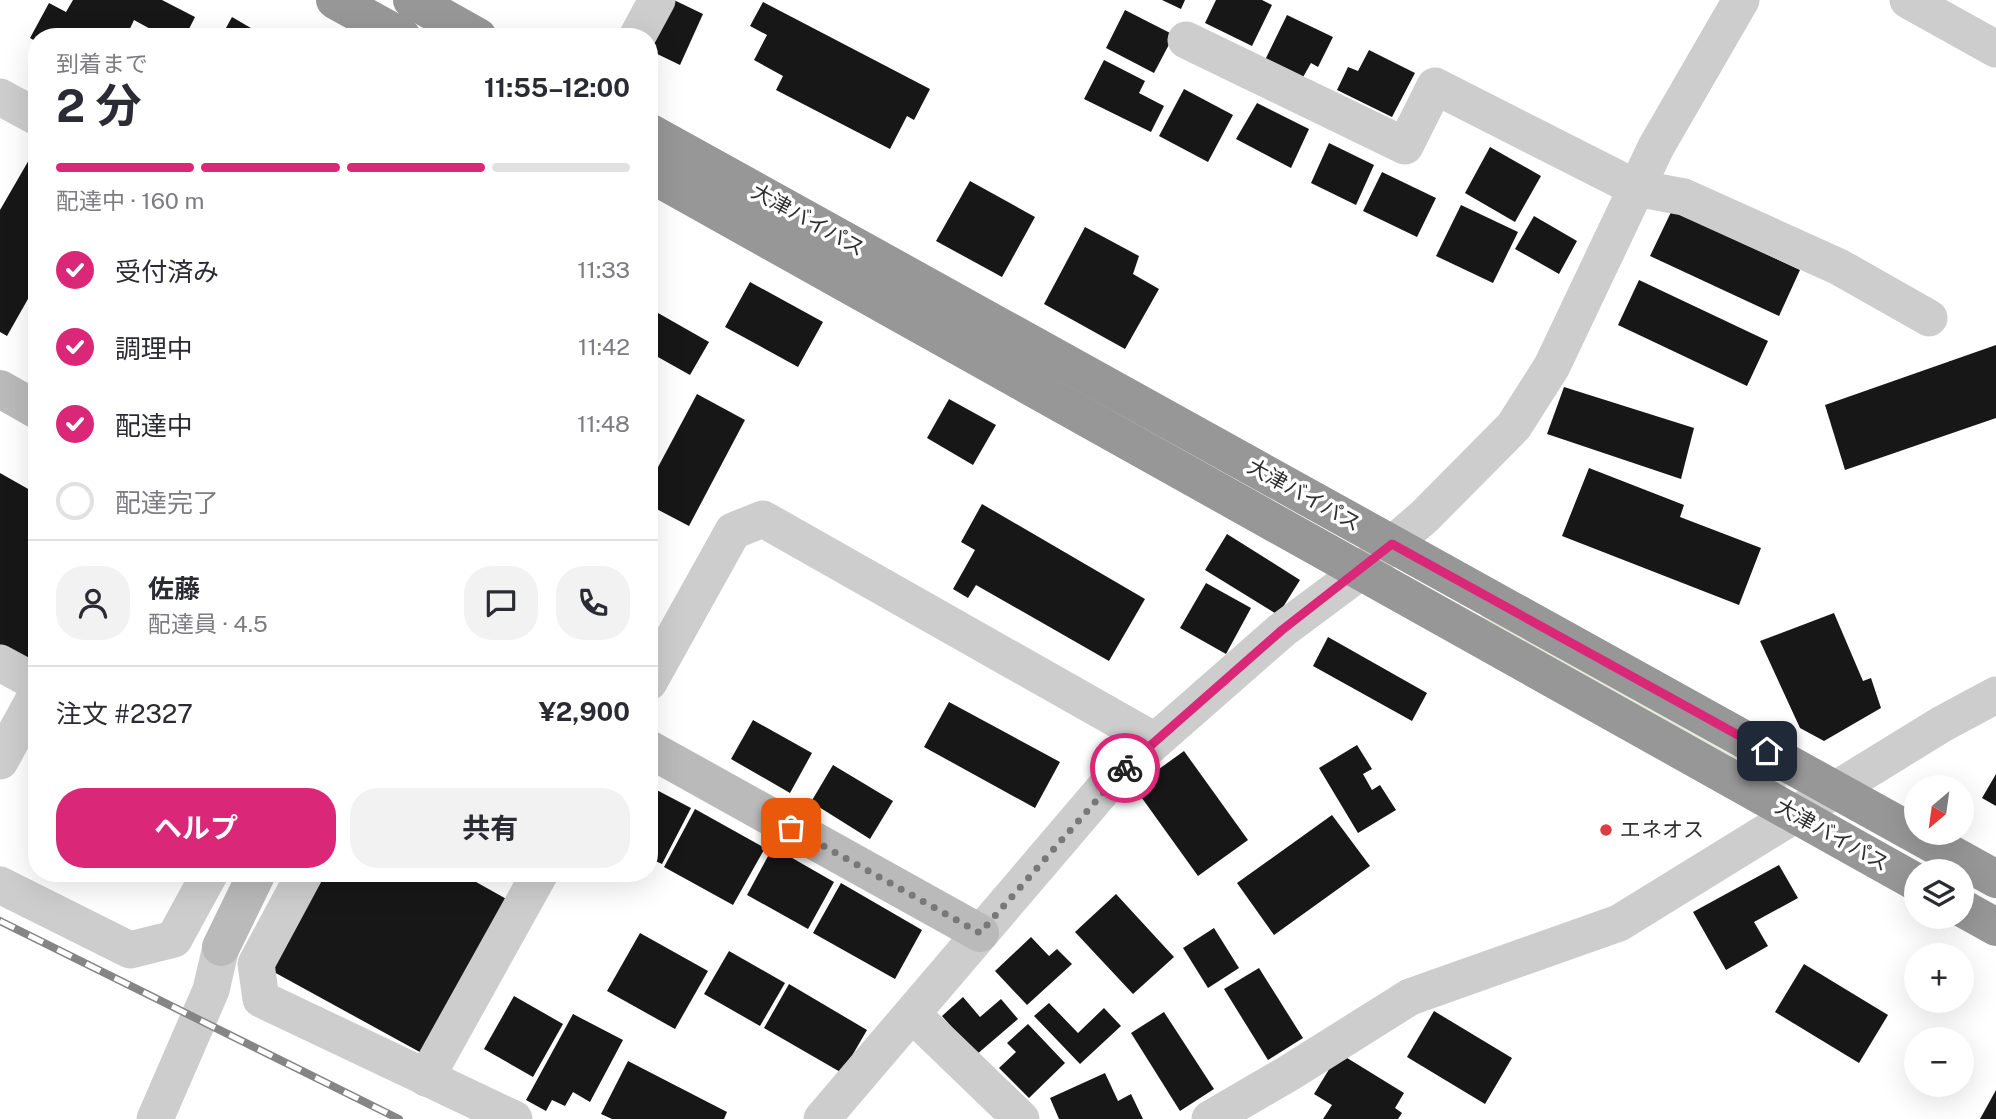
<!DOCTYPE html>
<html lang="ja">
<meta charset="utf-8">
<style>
:root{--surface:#fff;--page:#f2f2f3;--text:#2b2b33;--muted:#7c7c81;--line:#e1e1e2;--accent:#db2777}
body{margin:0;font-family:"Public Sans","Noto Sans JP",sans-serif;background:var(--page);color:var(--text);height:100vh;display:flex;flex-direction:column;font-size:26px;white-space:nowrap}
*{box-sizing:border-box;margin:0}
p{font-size:23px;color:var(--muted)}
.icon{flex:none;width:38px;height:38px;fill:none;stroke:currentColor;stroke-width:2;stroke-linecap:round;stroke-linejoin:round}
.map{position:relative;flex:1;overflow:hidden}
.sheet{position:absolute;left:28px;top:28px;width:630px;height:854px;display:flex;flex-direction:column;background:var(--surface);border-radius:28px;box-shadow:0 7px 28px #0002}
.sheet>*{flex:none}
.needle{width:46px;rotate:209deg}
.fabs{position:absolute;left:1904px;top:775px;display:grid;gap:14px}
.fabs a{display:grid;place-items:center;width:70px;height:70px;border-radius:50%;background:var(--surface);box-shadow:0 7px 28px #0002;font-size:35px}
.pin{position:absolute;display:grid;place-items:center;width:60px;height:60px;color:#fff;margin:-30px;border-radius:14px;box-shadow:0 4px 10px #0006}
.courier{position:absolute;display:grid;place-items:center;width:70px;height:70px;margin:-35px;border:5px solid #db2777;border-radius:50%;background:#fff;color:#222;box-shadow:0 2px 9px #0007}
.head em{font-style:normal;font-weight:700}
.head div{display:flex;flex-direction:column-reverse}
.head{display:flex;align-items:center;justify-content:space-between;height:119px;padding:0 28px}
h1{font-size:46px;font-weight:700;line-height:52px}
.bar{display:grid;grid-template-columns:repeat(4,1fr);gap:10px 7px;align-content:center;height:84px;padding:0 28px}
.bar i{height:9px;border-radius:5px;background:var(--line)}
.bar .current{background:var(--accent)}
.bar p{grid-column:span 4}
.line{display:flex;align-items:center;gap:18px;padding:0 28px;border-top:2px solid var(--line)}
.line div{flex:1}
.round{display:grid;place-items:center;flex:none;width:74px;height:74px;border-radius:28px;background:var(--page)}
ol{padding:0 28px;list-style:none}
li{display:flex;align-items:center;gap:21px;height:77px}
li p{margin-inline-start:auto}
li .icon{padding:7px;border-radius:50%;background:var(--accent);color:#fff;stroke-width:4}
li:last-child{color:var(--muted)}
li i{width:38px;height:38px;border:4px solid var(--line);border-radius:50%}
.action{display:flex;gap:14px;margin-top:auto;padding:14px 28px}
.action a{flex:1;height:80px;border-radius:28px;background:var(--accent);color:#fff;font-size:28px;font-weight:700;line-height:80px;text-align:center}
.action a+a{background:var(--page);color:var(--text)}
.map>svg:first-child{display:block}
.green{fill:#e6ecdf}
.building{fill:#171717}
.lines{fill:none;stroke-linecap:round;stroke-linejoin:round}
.street{stroke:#cdcdcd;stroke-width:37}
.secondary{stroke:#bababa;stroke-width:38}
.highway{stroke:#979797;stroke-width:38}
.rail-casing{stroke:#858585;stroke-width:8}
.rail{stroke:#fff;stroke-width:5;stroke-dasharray:16;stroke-linecap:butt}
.done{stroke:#787878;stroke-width:7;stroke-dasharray:0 12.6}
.route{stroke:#db2777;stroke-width:9}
.poi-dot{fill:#dc3d43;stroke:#fff;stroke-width:2.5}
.labels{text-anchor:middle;stroke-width:7;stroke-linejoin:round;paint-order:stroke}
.street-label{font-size:21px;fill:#303030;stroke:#fff}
.poi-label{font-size:21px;fill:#303030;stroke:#fff;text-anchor:start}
</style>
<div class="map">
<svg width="1996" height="1119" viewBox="0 0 1996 1119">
<rect width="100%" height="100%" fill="#fff"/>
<path class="green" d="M1482,613L1784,781L1786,786L1780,788L1481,619Z"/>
<g class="building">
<path d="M73,0H162L195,17L185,37H165L134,20L126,37H37V42L30,38L49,3L66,12Z"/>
<path d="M674,0L703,14L680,65L649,50V40Z"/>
<path d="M1162,0H1185L1181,9Z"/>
<path d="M1216,0H1262L1272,5L1252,46L1205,23Z"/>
<path d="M763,2L930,89L914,120L907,116L890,149L776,90L783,76L754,60L767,35L750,26Z"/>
<path d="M1125,10L1174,35L1154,73L1106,48Z"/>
<path d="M1287,15L1333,37L1318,67L1311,63L1302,79L1265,60Z"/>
<path d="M232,17L266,37H221Z"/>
<path d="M1369,50L1415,73L1392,117L1337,90L1348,67L1358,71Z"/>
<path d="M1104,60L1145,81L1139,93L1164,106L1151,132L1084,99Z"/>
<path d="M1184,89L1233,115L1208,162L1159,136Z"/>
<path d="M1257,103L1309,129L1291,168L1236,139Z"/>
<path d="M1329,143L1374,165L1356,205L1311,183Z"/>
<path d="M37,146V283L7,336L0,332V210Z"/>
<path d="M1490,147L1541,176L1515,222L1465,193Z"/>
<path d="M1382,172L1436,198L1417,237L1363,211Z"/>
<path d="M970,181L1035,217L1002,277L936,241Z"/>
<path d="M1461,205L1518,232L1493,283L1436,256Z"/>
<path d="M1672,210L1800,270L1779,316L1650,256Z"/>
<path d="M1534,216L1577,241L1559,274L1515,249Z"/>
<path d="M1085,227L1139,256L1133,274L1159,289L1125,349L1044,304Z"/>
<path d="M1639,280L1768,341L1747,386L1618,325Z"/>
<path d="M750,282L823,322L798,367L725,327Z"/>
<path d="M651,309L709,342L690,375L649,352Z"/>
<path d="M1996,345V418L1845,470L1825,405Z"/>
<path d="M1564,387L1694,428L1681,479L1547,434Z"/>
<path d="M697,394L745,420L689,526L649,505V484Z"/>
<path d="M949,399L996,425L973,465L927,438Z"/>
<path d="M1589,468L1684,505L1680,517L1761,548L1739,605L1562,536Z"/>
<path d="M0,473L37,494V611L32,620L37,623V651L29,664L0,648Z"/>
<path d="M982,504L1145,599L1109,661L976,585L968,598L953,589L975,550L961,542Z"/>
<path d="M1227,534L1300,580L1278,615L1205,570Z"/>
<path d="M1206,583L1251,608L1226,654L1180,628Z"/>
<path d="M1834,613L1863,681L1871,678L1881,708L1824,741L1800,728L1760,641Z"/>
<path d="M1328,637L1427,693L1412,721L1313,666Z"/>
<path d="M949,702L1060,762L1035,808L924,747Z"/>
<path d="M753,720L812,753L790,793L731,759Z"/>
<path d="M1357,745L1372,769L1363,774L1372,790L1380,785L1396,810L1358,833L1319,768Z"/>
<path d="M1184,751L1248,840L1198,876L1134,787Z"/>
<path d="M833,765L893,801L870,839L811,802Z"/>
<path d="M1996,774V806L1982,798Z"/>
<path d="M649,786L691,808L662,864L649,858Z"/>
<path d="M695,809L765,848L733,905L664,867Z"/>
<path d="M1332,815L1370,866L1274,935L1237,883Z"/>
<path d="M773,847L834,882L808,929L747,895Z"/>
<path d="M1779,865L1798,898L1754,922L1768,946L1726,970L1693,912Z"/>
<path d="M325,873H460L512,902L427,1056L272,971Z"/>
<path d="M841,883L922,930L895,979L813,933Z"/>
<path d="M1116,894L1174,957L1133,994L1075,932Z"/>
<path d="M1214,928L1239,968L1208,988L1183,948Z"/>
<path d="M640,933L708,971L675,1029L607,991Z"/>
<path d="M1031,937L1049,956L1057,949L1072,964L1027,1005L995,971Z"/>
<path d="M729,951L785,983L760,1026L704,994Z"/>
<path d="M1804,964L1888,1015L1859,1063L1775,1012Z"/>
<path d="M1259,968L1303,1038L1268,1060L1224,989Z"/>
<path d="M789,984L867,1030L842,1073L764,1028Z"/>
<path d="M514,996L563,1024L533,1077L484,1049Z"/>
<path d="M963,997L980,1017L1001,999L1018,1019L976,1055L942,1016Z"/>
<path d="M1049,1003L1078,1033L1104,1008L1121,1026L1080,1064L1034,1016Z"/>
<path d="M1434,1011L1512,1058L1485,1104L1407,1057Z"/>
<path d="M1164,1012L1214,1089L1180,1111L1131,1033Z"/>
<path d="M573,1014L623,1040L590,1102L573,1092L565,1106L552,1100L546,1111L526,1100Z"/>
<path d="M1028,1024L1065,1063L1029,1098L999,1068L1016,1052L1007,1043Z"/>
<path d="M1339,1053L1404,1093L1395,1108L1402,1113L1398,1119H1323L1332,1105L1314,1094Z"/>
<path d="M628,1061L727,1112L724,1119H612L601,1114Z"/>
<path d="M1105,1073L1118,1101L1131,1094L1143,1119H1059L1050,1098Z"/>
<path d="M1996,1090V1119H1980Z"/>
</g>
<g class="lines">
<g class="street">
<path d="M1908,0L1996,49"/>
<path d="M637,37L657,0"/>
<path d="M1186,40L1405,146L1435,86L1636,188L1684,197L1839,267L1929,318"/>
<path d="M0,97L37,117"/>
<path d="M0,663L37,683"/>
<path d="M649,682L733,531L763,519L1155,741"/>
<path d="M0,761L37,694"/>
<path d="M305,873L256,964L261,999L514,1119"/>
<path d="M0,885L130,950L174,939L210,873"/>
<path d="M912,1014L1021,1119"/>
<path d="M426,1078L540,873"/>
<path d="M155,1119L211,990L221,947"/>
<path d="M822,1119L1112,779L1282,630L1360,572L1425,516L1514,426L1552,366L1656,147L1741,0"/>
<path d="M1210,1119L1289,1073L1410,997L1619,923L1942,724L1996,695"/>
</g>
<g class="secondary">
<path d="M0,389L37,410"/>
<path d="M649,749L980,933"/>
<path d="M221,947L257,873"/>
</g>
<g class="highway">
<path d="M335,0L402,37"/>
<path d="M412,0L478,37"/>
<path d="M649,132L1996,879"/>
<path d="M649,173L1916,882"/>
<path d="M1962,908L1996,927"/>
</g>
<defs>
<path id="rail" d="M0,921L399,1119"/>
</defs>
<use href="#rail" class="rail-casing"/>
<use href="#rail" class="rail"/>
</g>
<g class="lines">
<path class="done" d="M791,828L980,933L1125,768"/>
<path class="route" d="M1125,768L1282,630L1392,544L1767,751"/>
</g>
<circle class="poi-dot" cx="1606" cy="830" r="7"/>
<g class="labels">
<g class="street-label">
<text transform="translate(808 220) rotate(29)" y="7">大津バイパス</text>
<text transform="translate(1304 495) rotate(29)" y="7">大津バイパス</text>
<text transform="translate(1832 835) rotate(29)" y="7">大津バイパス</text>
</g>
<g class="poi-label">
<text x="1620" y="837">エネオス</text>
</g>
</g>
</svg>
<div class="fabs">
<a><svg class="needle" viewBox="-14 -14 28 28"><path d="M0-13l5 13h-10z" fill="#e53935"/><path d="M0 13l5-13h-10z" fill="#7c7c81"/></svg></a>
<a><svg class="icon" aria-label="layers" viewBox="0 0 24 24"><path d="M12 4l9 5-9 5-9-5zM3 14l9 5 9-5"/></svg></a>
<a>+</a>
<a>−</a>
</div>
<div class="pin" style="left:791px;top:828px;background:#ea580c"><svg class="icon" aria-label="bag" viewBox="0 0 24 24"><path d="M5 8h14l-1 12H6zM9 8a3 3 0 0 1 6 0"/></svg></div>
<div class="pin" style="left:1767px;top:751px;background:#1f2937"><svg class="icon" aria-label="home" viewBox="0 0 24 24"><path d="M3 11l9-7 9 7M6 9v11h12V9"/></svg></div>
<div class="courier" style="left:1125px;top:768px"><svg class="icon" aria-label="bike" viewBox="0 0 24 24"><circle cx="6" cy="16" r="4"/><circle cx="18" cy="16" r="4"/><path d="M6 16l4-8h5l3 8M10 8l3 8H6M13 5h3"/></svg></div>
<section class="sheet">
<div class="head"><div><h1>2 分</h1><p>到着まで</p></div><em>11:55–12:00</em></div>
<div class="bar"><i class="current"></i><i class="current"></i><i class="current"></i><i></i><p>配達中 · 160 m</p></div>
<ol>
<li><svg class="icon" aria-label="check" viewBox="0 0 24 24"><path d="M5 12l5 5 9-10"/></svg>受付済み<p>11:33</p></li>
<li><svg class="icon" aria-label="check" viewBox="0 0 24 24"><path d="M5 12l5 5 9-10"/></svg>調理中<p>11:42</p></li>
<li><svg class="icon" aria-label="check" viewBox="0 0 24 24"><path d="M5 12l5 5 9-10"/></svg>配達中<p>11:48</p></li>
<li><i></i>配達完了</li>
</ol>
<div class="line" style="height:126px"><a class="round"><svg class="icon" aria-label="person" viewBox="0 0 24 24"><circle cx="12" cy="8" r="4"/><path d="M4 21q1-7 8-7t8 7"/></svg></a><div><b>佐藤</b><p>配達員 · 4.5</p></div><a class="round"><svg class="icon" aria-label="chat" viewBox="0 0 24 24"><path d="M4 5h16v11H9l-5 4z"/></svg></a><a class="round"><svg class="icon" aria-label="phone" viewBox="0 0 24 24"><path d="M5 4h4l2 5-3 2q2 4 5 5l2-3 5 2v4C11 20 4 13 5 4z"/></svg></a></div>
<div class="line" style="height:91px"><div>注文 #2327</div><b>¥2,900</b></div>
<div class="action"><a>ヘルプ</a><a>共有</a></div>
</section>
</div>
